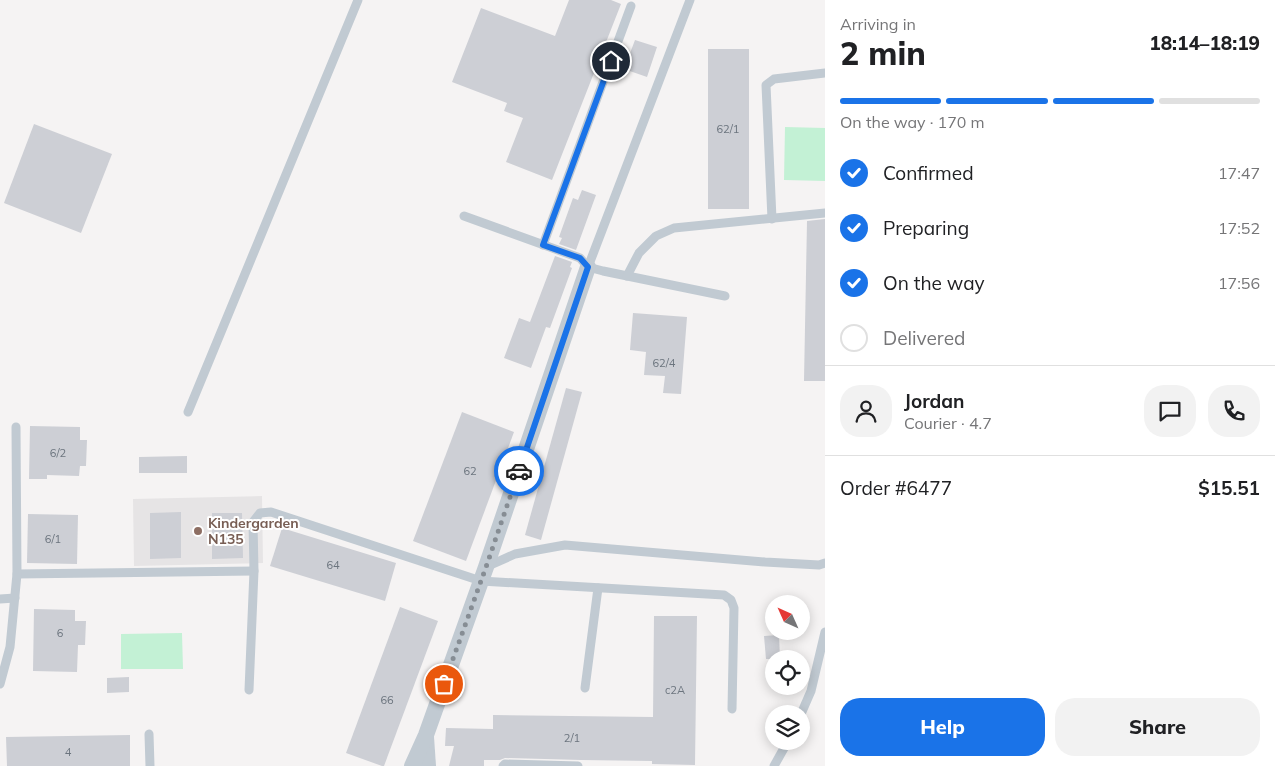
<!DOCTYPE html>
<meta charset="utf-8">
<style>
:root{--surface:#fff;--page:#f2f2f2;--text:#202124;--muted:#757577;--line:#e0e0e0;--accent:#1a73e8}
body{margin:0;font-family:Mulish,sans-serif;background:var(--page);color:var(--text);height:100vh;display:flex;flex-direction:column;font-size:19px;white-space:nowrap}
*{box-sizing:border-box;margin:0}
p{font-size:16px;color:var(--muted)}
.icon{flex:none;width:28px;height:28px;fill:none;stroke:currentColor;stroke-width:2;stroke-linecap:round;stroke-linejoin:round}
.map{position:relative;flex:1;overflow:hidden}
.panel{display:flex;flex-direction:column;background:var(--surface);width:450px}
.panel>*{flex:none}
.needle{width:32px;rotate:315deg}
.buttons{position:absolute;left:765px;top:595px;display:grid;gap:10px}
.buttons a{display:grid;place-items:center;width:45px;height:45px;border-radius:50%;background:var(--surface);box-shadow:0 2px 12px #0003;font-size:25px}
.pin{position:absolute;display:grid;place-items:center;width:42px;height:42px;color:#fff;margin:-21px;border:2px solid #fff;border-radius:50%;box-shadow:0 1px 5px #0007}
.courier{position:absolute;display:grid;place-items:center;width:50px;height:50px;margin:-25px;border:4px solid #1a73e8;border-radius:50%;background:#fff;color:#222;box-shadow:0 1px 6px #0007}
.head em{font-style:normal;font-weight:800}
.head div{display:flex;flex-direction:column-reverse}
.head{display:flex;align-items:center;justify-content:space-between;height:85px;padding:0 15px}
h1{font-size:32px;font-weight:800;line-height:38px}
.bar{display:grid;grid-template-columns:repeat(4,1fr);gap:8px 5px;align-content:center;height:60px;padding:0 15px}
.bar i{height:6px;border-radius:4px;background:var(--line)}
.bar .active{background:var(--accent)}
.bar p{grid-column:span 4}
.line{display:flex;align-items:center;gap:12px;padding:0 15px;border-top:1px solid var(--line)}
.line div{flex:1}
.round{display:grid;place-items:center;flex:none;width:52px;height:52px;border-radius:20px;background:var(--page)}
ol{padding:0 15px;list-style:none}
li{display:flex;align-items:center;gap:15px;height:55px}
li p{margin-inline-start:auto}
li .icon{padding:5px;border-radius:50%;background:var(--accent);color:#fff;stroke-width:4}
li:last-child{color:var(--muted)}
li i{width:28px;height:28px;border:2px solid var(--line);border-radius:50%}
.action{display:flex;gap:10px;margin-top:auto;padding:10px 15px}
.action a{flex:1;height:58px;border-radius:20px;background:var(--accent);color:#fff;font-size:20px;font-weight:800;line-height:58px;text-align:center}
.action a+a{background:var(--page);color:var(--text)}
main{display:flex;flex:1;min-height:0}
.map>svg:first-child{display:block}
.education{fill:#e6e4e5}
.green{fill:#c3f1d5}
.building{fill:#cdcfd5}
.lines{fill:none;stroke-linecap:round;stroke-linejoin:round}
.service{stroke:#c1cad2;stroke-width:9}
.minor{stroke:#c1cad2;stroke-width:16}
.done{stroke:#868d94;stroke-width:5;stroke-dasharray:0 9}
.route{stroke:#1a73e8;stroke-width:6}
.education-dot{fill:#8d6e63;stroke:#fff;stroke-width:2}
.labels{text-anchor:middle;stroke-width:4;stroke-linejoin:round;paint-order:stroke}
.number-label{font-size:11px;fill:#6b747e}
.education-label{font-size:14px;font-weight:bold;fill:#785e54;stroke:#fff;text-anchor:start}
</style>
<main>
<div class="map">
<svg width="825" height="766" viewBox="0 0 825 766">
<rect width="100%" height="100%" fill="#f5f3f3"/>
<path class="education" d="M262,496L263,563L134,566L133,499Z"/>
<g class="green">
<path d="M785,127L825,128V181L784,180Z"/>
<path d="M182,633L183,669H121V634Z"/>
</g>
<g class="building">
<path d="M569,0H611L621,4L552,180L506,162L523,118L504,111L507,103L452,82L481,8L555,36Z"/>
<path d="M635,40L657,47L647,77L624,69Z"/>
<rect x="708" y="49" width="41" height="160"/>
<path d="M34,124L112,154L81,233L4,203Z"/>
<path d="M582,190L596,195L576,250L559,244L562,238L559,237L573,198L578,200Z"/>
<path d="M825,219V381H804L807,221Z"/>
<path d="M555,256L572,262L570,267L572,268L550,328L546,327L531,368L504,358L519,318L530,322Z"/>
<path d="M633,313L687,317L681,394L663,393L665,376L644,375L646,352L630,350Z"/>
<path d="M566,388L582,392L541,540L525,535Z"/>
<path d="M462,412L514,432L466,561L413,541Z"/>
<path d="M30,426L80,427V440H87L86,466H80L79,476L47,475V479H29Z"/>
<path d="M187,456V473H139V457Z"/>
<path d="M181,512V558L150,559V513Z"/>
<path d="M212,513H242L243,558L212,559Z"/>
<path d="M28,514L78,515L77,564L27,563Z"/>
<path d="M282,528L396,563L385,601L270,566Z"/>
<path d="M400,607L438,621L384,766H382L346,753Z"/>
<path d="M34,609L75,610V621H86L85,645H78L77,672L33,671Z"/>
<path d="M654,616H697L695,765L652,764V761L581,760L505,758L500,760H484V766H449L454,746H445L446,728L493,729V715L653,717Z"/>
<path d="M779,635L780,659H766L764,636Z"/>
<path d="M129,677V692L107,693V678Z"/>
<path d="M130,735V766H7L6,737Z"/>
</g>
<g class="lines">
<g class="service">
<path d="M464,216L580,258L588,267L603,271L725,296"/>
<path d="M772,219L766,85L774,79L825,73"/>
<path d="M543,245L631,6"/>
<path d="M588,267L690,0"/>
<path d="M627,276L639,253L656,236L674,228L825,213"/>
<path d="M188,412L358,0"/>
<path d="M486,567L515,554L565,545L765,562L819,565L825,563"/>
<path d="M17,574L254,571"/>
<path d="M0,599L15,598"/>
<path d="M0,684L10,647L17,574L16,427"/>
<path d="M585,688L598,588"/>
<path d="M249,690L254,571L253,522L260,513L271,512L481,581L724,595L731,600L734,608L732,709"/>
<path d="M801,714L811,691L825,632"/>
<path d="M149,734L150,766"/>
<path d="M503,766L505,764L578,766"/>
<path d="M774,766L788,741"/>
</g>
<g class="minor">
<path d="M426,737L428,766"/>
<path d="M412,766L426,735L486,567L588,267"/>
</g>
</g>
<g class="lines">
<path class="done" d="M444,684L486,567L519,471"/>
<path class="route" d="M519,471L588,267L580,258L543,245L611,61"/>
</g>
<circle class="education-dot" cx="198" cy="531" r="5"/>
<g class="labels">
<g class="number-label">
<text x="728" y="133">62/1</text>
<text x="664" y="367">62/4</text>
<text x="58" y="457">6/2</text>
<text x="470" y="475">62</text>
<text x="53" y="543">6/1</text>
<text x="333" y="569">64</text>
<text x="60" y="637">6</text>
<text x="675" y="694">c2А</text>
<text x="387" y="704">66</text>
<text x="572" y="742">2/1</text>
<text x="68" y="756">4</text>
</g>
<g class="education-label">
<text x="208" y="528">Kindergarden<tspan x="208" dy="16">N135</tspan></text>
</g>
</g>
</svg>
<div class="buttons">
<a><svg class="needle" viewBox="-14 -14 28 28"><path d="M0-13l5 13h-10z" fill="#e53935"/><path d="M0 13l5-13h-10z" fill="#757577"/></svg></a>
<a><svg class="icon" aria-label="locate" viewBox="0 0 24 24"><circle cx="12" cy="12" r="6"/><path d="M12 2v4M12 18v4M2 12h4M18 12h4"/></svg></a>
<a><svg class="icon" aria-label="layers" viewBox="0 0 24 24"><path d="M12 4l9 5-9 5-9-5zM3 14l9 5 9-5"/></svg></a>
</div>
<div class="pin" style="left:444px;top:684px;background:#ea580c"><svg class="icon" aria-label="bag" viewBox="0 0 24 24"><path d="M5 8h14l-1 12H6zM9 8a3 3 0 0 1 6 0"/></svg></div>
<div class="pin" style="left:611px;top:61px;background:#1f2937"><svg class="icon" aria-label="home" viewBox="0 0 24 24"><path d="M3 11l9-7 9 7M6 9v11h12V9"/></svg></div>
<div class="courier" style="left:519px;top:471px"><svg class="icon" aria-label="car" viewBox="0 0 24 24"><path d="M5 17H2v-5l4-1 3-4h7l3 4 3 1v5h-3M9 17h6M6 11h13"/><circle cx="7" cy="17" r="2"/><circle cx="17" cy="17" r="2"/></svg></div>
</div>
<section class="panel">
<div class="head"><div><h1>2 min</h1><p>Arriving in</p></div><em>18:14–18:19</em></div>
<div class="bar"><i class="active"></i><i class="active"></i><i class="active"></i><i></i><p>On the way · 170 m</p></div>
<ol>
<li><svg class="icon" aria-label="check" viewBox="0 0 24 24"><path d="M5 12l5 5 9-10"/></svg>Confirmed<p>17:47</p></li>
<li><svg class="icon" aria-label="check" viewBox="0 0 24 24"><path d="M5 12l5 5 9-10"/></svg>Preparing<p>17:52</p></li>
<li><svg class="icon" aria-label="check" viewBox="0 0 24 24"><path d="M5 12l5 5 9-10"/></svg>On the way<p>17:56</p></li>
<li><i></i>Delivered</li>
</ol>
<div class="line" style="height:90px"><a class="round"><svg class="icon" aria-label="person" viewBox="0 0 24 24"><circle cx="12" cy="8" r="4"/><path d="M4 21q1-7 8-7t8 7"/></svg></a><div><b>Jordan</b><p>Courier · 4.7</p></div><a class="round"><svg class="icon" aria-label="chat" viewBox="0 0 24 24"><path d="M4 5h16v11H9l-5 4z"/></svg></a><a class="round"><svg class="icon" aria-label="phone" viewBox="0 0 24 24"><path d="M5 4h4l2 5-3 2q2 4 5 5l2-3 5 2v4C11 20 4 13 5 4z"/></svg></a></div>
<div class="line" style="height:65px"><div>Order #6477</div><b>$15.51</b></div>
<div class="action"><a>Help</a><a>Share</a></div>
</section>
</main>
